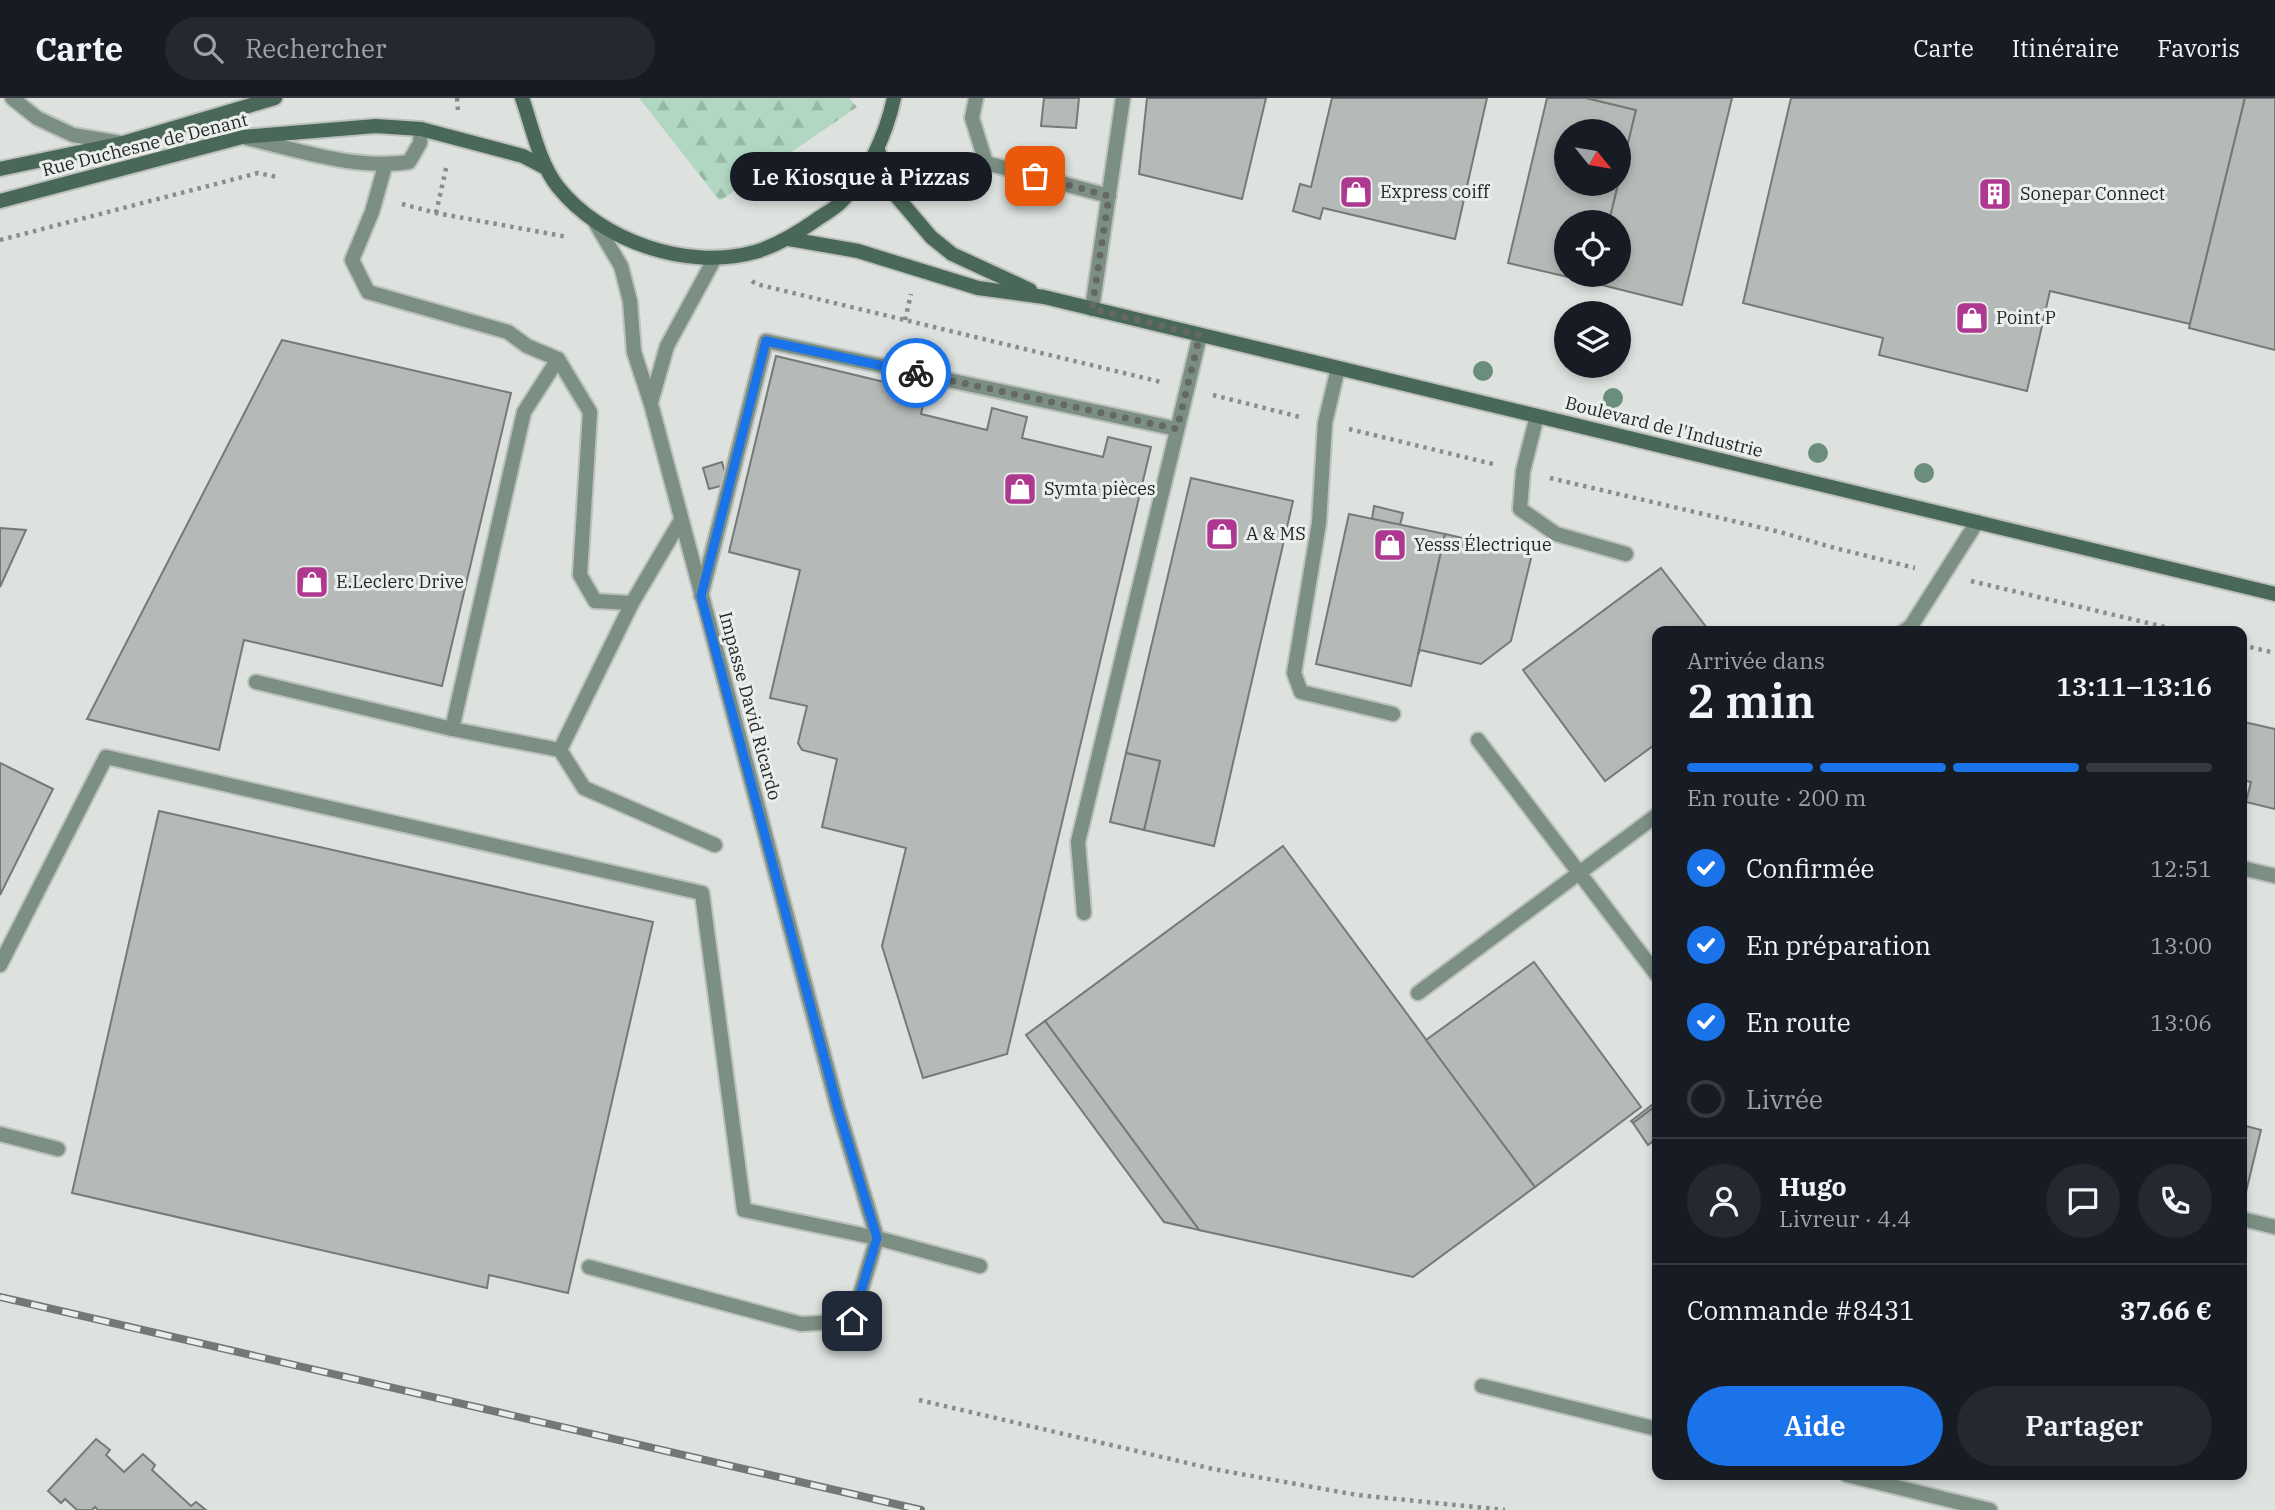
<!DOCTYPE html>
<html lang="fr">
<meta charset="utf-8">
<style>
:root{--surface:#171b24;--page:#242831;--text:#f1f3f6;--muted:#9ea1a6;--line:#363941;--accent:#1a73e8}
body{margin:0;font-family:"IBM Plex Serif",serif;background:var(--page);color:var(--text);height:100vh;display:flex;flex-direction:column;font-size:26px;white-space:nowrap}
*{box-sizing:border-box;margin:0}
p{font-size:23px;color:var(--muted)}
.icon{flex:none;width:38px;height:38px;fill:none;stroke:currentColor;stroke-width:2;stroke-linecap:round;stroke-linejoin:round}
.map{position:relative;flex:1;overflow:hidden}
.details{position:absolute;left:1652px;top:528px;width:595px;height:854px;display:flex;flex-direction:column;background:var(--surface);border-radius:14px;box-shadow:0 4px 10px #0003}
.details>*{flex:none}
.needle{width:46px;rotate:120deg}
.fabs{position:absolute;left:1554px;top:21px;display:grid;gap:14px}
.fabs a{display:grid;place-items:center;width:77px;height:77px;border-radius:50%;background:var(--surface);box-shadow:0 4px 10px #0003;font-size:35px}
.pin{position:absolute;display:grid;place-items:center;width:60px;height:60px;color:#fff;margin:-30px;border-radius:14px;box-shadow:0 4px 10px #0006}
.courier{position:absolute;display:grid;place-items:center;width:70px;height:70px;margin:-35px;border:5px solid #1a73e8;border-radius:50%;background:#fff;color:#222;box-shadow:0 2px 9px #0007}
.bubble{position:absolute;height:49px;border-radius:24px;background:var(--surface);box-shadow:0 4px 10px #0003;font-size:23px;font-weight:600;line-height:49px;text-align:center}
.headline em{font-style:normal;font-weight:600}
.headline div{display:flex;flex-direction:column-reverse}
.headline{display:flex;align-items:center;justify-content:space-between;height:119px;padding:0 35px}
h1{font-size:46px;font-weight:600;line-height:52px}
.bar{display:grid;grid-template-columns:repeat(4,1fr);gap:10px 7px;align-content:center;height:84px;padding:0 35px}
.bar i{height:9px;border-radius:5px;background:var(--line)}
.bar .selected{background:var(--accent)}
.bar p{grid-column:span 4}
.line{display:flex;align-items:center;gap:18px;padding:0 35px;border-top:2px solid var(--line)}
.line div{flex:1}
.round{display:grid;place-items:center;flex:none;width:74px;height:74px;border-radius:37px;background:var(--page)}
ol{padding:0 35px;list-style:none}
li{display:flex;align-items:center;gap:21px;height:77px}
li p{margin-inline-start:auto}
li .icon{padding:7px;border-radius:50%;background:var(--accent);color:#fff;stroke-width:4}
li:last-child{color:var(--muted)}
li i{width:38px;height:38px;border:4px solid var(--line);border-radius:50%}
.action{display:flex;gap:14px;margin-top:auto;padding:14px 35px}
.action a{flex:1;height:80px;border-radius:42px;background:var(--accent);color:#fff;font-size:28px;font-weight:600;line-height:80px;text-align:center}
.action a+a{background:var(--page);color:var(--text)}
header{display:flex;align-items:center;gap:42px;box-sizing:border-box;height:98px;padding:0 35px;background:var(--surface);border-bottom:2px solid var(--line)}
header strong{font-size:33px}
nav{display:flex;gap:38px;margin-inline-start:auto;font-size:24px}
.search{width:490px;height:63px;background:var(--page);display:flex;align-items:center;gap:18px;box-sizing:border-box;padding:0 24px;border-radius:38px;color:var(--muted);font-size:26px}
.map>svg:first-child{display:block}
.forest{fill:url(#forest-firs)}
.building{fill:#b5b9b7;stroke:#757a77;stroke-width:2}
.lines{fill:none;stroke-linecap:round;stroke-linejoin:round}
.lane-casing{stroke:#bcc0be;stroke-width:18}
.street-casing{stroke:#bcc0be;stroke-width:18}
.secondary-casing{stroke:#bcc0be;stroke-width:18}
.path{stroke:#898d8b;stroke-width:4.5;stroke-dasharray:3.5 5;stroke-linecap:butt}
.lane{stroke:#7b8f83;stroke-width:14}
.street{stroke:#7b8f83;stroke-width:14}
.secondary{stroke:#4a6857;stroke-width:14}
.rail-casing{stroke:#747775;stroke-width:8}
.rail{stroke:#eaefec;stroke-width:5;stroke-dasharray:16;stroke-linecap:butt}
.tree{fill:#6a8d7e}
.done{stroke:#656867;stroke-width:7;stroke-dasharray:0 12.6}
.route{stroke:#1a73e8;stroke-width:9}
.labels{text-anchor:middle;stroke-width:6;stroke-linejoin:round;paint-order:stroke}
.street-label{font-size:18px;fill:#252726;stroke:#eaefec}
.poi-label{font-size:18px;fill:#252726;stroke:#eaefec;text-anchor:start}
</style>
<header>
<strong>Carte</strong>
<div class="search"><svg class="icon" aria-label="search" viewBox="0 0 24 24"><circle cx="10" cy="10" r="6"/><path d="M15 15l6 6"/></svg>Rechercher</div>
<nav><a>Carte</a><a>Itinéraire</a><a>Favoris</a></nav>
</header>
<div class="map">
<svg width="2275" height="1412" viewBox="0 0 2275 1412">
<defs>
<pattern id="forest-firs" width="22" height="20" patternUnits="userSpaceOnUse" patternTransform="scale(1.75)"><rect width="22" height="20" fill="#b1d6c1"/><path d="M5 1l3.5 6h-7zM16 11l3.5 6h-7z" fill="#98b8a6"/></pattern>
</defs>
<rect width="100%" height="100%" fill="#dde2df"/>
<path class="forest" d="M639,0H849L857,9L720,103Z"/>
<g class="building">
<path d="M1044,0H1079L1076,30L1041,28Z"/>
<path d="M1147,0H1266L1242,101L1139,76Z"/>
<path d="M1332,0H1487L1455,141L1323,110L1320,121L1293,113L1300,86L1311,89Z"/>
<path d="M1547,0H1586L1636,12L1619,83V33H1566V86H1618L1609,124H1566V177H1596L1594,185L1508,165Z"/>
<path d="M1586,0H1732L1682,207L1594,185L1596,177H1619V124H1609L1636,12Z"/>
<path d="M1791,0H2245L2190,226L2050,193L2027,293L1879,257L1883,240L1743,205Z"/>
<path d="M2245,0H2275V252L2189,230Z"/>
<path d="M282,242L511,295L442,588L244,542L219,652L87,621Z"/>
<path d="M776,258L926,294L921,316L987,332L992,310L1027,319L1022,340L1103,359L1108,339L1151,349L1007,956L923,980L882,848L906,750L822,729L837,661L802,652L798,645L807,608L770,600L800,472L729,454Z"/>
<path d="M722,364L728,386L709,391L703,370Z"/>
<path d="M1191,380L1293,403L1214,748L1144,732L1160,663L1126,655Z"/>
<path d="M1374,408L1403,415L1400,427L1372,421Z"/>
<path d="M1349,416L1445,436L1411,588L1316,566Z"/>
<path d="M0,430L26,432L0,489Z"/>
<path d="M1445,436L1532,456L1511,543L1481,566L1420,552L1418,557Z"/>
<path d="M1661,470L1710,534H1657V645L1605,683L1523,572Z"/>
<path d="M2244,624L2275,631V711L2246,704L2251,684L2242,682Z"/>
<path d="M1126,655L1160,663L1144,732L1110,724Z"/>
<path d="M0,665L53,691L0,797Z"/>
<path d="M159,713L653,824L568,1195L489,1177L487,1190L72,1095Z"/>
<path d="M1283,748L1535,1089L1413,1179L1199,1132L1045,923Z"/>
<path d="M1534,864L1641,1009L1535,1089L1426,942Z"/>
<path d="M1045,923L1199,1132L1164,1124L1026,937Z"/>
<path d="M1657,1003V1007L1633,1025L1631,1023Z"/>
<path d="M1657,1007V1040L1648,1047L1633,1025Z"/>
<path d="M2242,1027L2261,1032L2245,1098L2242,1097Z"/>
<path d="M96,1341L110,1352L106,1357L124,1374L143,1356L155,1367L152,1372L191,1408L196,1404L206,1412H98L95,1409L92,1412H77L65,1401L61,1405L48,1393Z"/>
</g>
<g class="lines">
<defs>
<g id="lane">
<path d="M12,0L37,20L73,37L121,45"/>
<path d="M976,0L972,20L986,65L1109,98"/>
<path d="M246,40C299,52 355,72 409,64L420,45L421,31"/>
<path d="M385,68L372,114L352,162L368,194L508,234L527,248L558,261L590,314L580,477L595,503L632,505"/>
<path d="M1092,211L1123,0"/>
<path d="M1338,270L1325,325L1319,425L1294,575L1301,594L1393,616"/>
<path d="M1537,318L1523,373L1520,411L1556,436L1626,456"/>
<path d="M701,498L766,243L1177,331"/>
<path d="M1903,534L1911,528L1977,424"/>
<path d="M256,584L452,631L560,652L632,505L681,422"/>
<path d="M452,631L524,314L558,261"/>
<path d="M1478,642L1657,877"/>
<path d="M560,652L584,690L715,747"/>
<path d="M760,717L838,1011L877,1140L980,1168"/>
<path d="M2242,770L2275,778"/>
<path d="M1084,815L1078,744L1200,237"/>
<path d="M0,867L106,659L702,795L744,1112L877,1140L852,1223L801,1226L589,1169"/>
<path d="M1418,895L1657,717"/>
<path d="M0,1036L58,1051"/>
<path d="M2242,1121L2275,1129"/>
<path d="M1482,1288L1657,1331"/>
<path d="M1847,1377L1990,1412"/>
</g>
<g id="street">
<path d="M596,126L621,168L630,203L634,254L651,306L760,717"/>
<path d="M651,304L667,248L715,160"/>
</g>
<g id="secondary">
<path d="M522,0C532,28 539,65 558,89C601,143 687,173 755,154C778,147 796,136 816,122C824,116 835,111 842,103C868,76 886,37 894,0"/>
<path d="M878,52L888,80L897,99L931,139L952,156L1030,192"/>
<path d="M0,71L123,45L275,0"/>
<path d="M0,103L242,39L376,28L421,31L523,58L546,70"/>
<path d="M789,141L858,153L978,190L1044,199L2275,496"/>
</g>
</defs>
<use href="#lane" class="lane-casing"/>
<use href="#street" class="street-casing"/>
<use href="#secondary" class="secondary-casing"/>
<g class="path">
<path d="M457,0L458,13"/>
<path d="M402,106L436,115L568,139"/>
<path d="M436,115L447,66"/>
<path d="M0,142L258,75L277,79"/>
<path d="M752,183L756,186L1161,284"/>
<path d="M905,222L911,196"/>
<path d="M1213,297L1300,319"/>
<path d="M1349,331L1497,367"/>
<path d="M1550,380L1780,434L1831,449L1915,470"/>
<path d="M1971,483L2186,534"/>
<path d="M2242,547L2275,555"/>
<path d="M919,1302L1213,1371L1357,1397L1505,1412"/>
</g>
<use href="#lane" class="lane"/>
<use href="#street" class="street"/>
<use href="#secondary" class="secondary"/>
<defs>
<path id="rail" d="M0,1199L921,1412"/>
</defs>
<use href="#rail" class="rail-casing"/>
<use href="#rail" class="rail"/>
</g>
<g class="tree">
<circle cx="1483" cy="273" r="10"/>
<circle cx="1613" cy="300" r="10"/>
<circle cx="1818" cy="355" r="10"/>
<circle cx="1924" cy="375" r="10"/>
</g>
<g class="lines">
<path class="done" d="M916,275L1177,331L1200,237L1092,211L1109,98L1035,78"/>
<path class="route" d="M852,1223L877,1140L838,1011L701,498L766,243L916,275"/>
</g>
<defs>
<symbol id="shop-square" viewBox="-11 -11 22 22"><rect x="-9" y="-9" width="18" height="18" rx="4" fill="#ae388f" stroke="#eaefec"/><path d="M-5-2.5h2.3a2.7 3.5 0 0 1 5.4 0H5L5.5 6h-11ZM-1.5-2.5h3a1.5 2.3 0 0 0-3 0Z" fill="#fff"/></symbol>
<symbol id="building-square" viewBox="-11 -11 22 22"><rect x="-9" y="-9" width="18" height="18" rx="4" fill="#ae388f" stroke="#eaefec"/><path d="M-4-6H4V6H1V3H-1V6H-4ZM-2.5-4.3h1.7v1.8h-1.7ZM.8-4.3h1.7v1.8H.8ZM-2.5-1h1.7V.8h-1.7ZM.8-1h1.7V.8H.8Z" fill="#fff"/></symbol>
</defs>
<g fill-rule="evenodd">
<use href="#shop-square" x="1337" y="75" width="38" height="38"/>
<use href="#building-square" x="1976" y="77" width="38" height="38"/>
<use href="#shop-square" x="1953" y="201" width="38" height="38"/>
<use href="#shop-square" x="1001" y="372" width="38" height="38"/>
<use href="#shop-square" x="1203" y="417" width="38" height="38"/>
<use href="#shop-square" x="1371" y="428" width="38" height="38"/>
<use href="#shop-square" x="293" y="465" width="38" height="38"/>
</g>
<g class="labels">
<g class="street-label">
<text transform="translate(145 47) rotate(-14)" y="6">Rue Duchesne de Denant</text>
<text transform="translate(1664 329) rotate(14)" y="6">Boulevard de l'Industrie</text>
<text transform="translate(750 608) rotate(75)" y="6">Impasse David Ricardo</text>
</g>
<g class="poi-label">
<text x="1380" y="100">Express coiff</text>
<text x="2020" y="102">Sonepar Connect</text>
<text x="1996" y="226">Point P</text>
<text x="1044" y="397">Symta pièces</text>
<text x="1246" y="442">A &amp; MS</text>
<text x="1414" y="453">Yesss Électrique</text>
<text x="336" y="490">E.Leclerc Drive</text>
</g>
</g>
</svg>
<div class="fabs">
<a><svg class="needle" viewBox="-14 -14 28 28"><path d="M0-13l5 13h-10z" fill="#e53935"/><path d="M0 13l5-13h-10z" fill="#9ea1a6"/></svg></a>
<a><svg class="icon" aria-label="locate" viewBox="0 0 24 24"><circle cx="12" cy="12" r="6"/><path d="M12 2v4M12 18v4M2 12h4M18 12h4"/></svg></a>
<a><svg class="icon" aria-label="layers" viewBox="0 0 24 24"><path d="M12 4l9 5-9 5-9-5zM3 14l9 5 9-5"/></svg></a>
</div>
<div class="pin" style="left:1035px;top:78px;background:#ea580c"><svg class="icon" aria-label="bag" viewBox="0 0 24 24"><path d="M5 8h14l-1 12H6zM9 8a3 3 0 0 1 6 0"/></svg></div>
<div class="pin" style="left:852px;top:1223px;background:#1f2937"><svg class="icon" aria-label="home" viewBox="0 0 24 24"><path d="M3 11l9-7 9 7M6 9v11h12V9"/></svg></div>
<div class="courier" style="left:916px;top:275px"><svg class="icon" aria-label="bike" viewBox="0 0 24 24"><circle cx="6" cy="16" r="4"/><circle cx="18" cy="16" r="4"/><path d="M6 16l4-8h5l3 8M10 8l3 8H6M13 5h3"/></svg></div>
<div class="bubble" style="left:730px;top:54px;width:262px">Le Kiosque à Pizzas</div>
<section class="details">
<div class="headline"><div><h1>2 min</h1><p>Arrivée dans</p></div><em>13:11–13:16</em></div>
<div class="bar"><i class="selected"></i><i class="selected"></i><i class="selected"></i><i></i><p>En route · 200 m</p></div>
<ol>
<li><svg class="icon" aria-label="check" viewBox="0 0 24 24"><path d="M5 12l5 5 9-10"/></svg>Confirmée<p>12:51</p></li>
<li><svg class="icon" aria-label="check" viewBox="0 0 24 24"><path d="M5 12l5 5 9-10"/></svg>En préparation<p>13:00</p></li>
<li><svg class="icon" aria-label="check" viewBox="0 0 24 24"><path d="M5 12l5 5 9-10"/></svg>En route<p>13:06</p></li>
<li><i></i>Livrée</li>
</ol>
<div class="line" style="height:126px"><a class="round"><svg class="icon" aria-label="person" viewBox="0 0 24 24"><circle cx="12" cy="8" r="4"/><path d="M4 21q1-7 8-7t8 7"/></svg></a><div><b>Hugo</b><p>Livreur · 4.4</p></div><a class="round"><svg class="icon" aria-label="chat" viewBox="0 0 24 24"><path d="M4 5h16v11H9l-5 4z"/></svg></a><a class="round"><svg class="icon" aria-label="phone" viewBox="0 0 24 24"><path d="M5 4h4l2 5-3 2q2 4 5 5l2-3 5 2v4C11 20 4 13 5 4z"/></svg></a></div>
<div class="line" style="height:91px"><div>Commande #8431</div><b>37.66 €</b></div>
<div class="action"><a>Aide</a><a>Partager</a></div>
</section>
</div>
